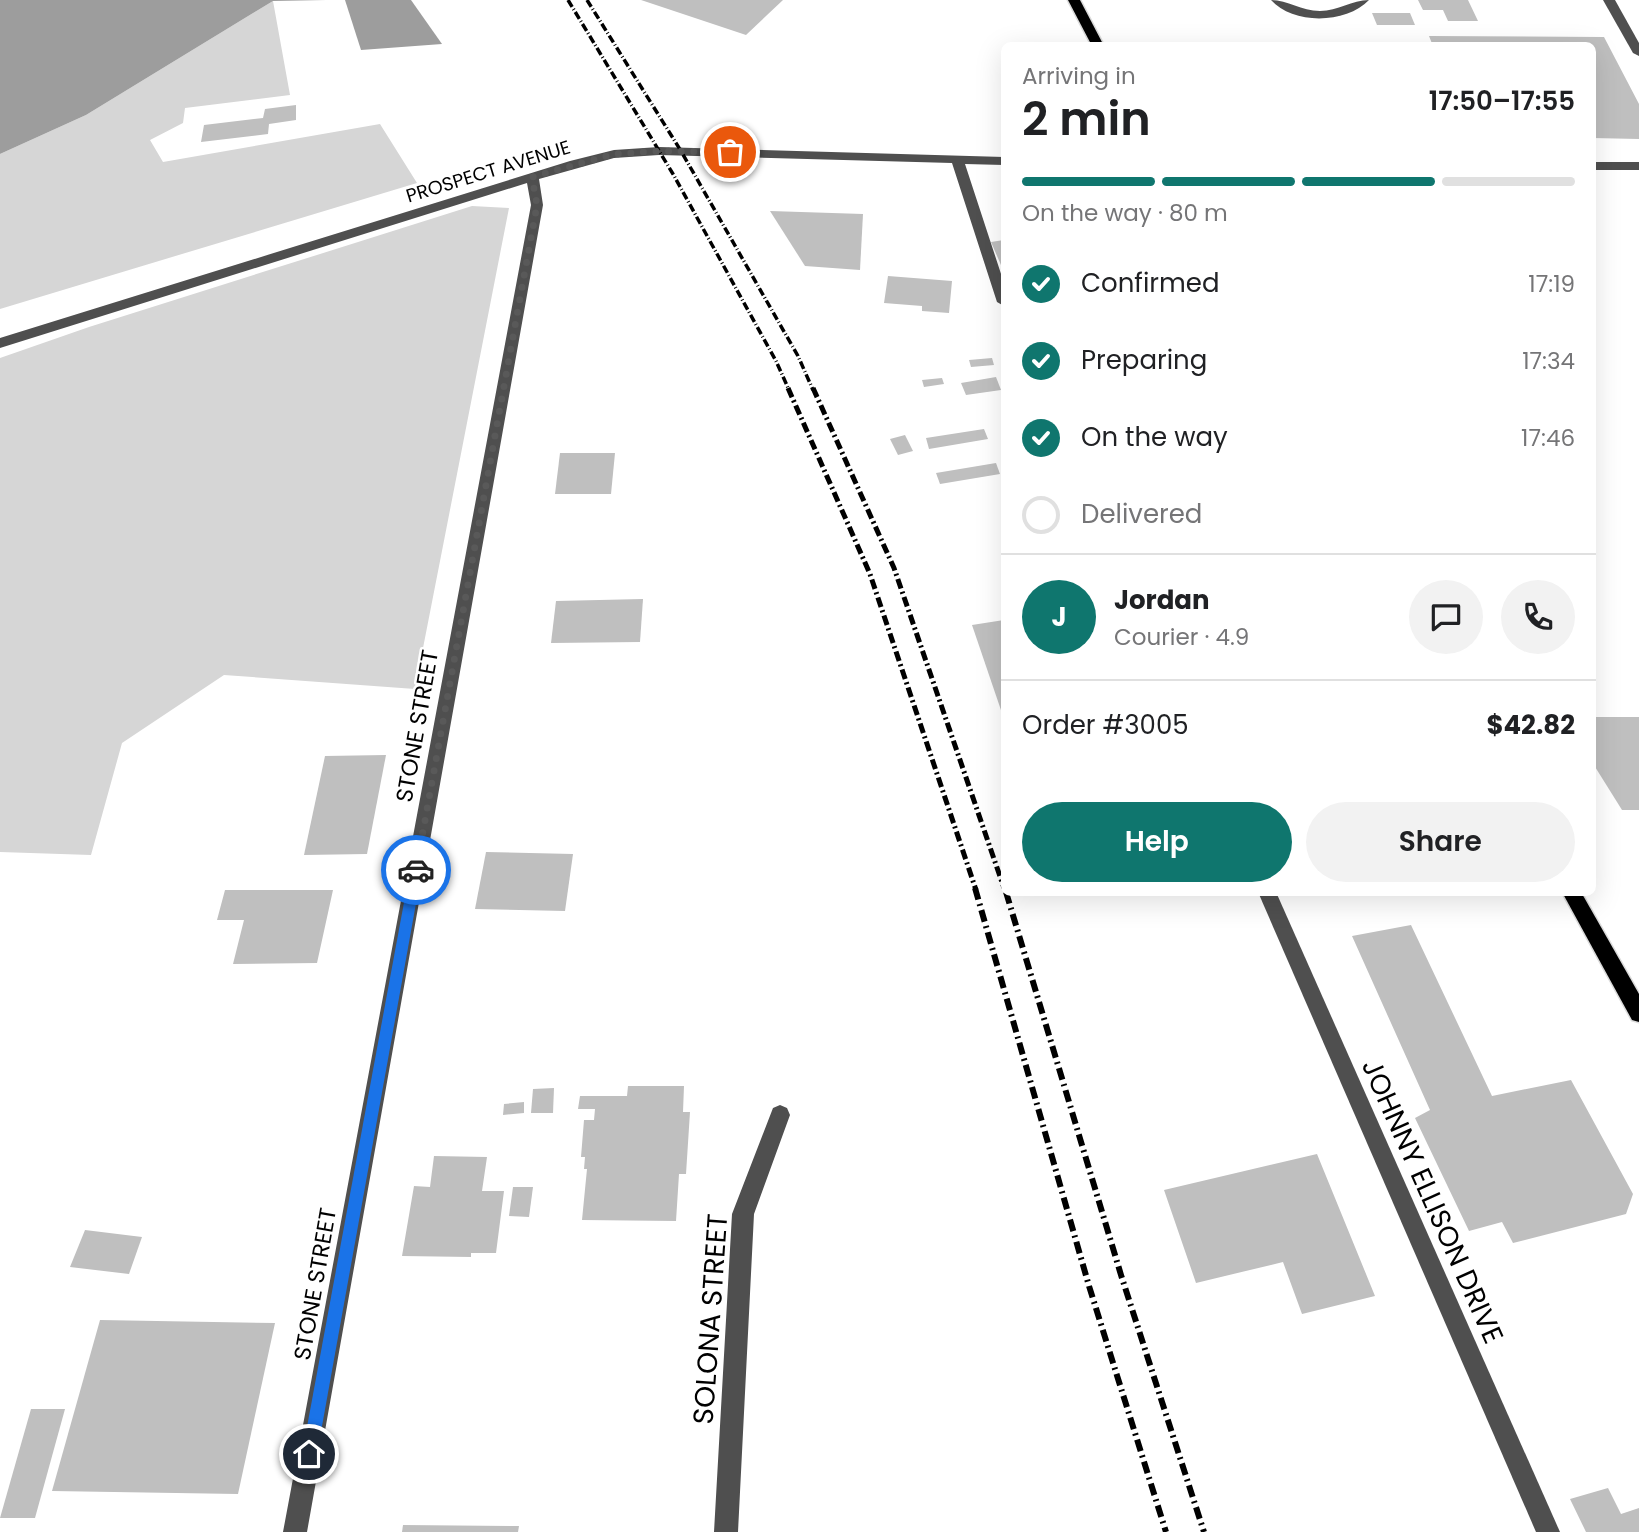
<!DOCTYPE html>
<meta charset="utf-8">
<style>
:root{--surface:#fff;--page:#f2f2f2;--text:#202124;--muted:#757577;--line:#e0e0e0;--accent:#0f766e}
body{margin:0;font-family:Poppins,sans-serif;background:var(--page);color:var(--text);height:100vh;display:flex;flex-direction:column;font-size:26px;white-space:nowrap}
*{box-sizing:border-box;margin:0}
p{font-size:23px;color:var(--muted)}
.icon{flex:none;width:38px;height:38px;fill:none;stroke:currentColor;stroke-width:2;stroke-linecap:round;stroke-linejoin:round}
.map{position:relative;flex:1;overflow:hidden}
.panel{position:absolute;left:1001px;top:42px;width:595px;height:854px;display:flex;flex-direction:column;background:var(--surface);border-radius:10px;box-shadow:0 7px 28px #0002}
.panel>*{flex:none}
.pin{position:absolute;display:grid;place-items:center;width:60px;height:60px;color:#fff;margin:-30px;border:4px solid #fff;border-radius:50%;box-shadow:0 2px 7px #0007}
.courier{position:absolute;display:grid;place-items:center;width:70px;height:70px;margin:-35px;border:5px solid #1a73e8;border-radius:50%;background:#fff;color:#222;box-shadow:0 2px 9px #0007}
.overview em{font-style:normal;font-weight:600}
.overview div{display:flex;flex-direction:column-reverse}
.overview{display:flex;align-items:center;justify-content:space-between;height:119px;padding:0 21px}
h1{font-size:46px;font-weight:600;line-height:52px}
.bar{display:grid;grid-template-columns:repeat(4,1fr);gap:10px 7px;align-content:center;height:84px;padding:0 21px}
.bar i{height:9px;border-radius:5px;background:var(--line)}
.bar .on{background:var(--accent)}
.bar p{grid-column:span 4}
.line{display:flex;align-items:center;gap:18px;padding:0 21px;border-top:2px solid var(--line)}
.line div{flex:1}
.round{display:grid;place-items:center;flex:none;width:74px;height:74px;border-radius:37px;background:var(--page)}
ol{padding:0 21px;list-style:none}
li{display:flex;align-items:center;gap:21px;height:77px}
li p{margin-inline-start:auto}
li .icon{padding:7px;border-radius:50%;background:var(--accent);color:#fff;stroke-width:4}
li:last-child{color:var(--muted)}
li i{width:38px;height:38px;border:4px solid var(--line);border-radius:50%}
.cta{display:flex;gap:14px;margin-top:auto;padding:14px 21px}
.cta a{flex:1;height:80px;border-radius:42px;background:var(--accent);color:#fff;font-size:28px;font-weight:600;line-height:80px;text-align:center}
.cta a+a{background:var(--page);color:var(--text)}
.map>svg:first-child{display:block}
.green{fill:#d6d6d6}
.water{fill:#9d9d9d}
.building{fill:#bfbfbf}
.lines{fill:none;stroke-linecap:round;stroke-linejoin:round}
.major-casing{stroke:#dbdbdb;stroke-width:3}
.minor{fill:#4f4f4f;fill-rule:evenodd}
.major{fill:#000;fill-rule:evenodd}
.rail-far2{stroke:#000;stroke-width:3.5;stroke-dasharray:8 2.5 1 2.5;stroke-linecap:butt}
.rail-far1{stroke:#000;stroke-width:5;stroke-dasharray:10 3.5 2 3.5;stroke-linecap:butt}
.rail{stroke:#000;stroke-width:6;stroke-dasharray:12 4.5 2 4.5;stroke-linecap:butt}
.route{fill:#1a73e8}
.done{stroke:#595959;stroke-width:7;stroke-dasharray:0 12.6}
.labels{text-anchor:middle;stroke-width:5;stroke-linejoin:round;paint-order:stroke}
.far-street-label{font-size:19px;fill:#000;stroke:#fff}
.street-label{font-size:23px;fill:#000;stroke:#fff}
.near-street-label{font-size:28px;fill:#000;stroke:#fff}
</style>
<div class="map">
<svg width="1639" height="1532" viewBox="0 0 1639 1532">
<rect width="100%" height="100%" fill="#fff"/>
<g class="green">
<path d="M273,1L290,95L185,108L183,123L150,140L163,162L380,124L417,183L0,309V154L86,115Z"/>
<path d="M472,206L509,208L415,689L224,675L122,743L91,855L0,852V358L89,327Z"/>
</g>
<g class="water">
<path d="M0,0H326L273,1L86,115L0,154Z"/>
<path d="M345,0H411L442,44L361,50Z"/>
</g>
<g class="building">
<path d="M641,0H783L746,35Z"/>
<path d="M1418,0H1468L1478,21H1448L1443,10H1423Z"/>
<path d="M1372,13H1410L1415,25H1377Z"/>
<path d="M1429,36L1604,37L1639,104V139L1592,138V46H1433Z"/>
<path d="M296,105V120L269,124L268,134L201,142L204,125L263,118L265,109Z"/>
<path d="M770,211L863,214L860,270L805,266Z"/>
<path d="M1004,240V272L991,242Z"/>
<path d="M888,276L952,281L949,313L922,311V306L884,303Z"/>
<path d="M992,358L994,365L971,367L969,360Z"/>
<path d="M996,377L1001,390L966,395L961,383Z"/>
<path d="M942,378L944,384L924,387L922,380Z"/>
<path d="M984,429L988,439L929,449L926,438Z"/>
<path d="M905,435L913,451L898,455L890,439Z"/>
<path d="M560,453H615L611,494H555Z"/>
<path d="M996,463L1000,474L940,484L936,473Z"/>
<path d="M643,599L640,642L551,643L556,601Z"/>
<path d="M1004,620V719L972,625Z"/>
<path d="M1592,717H1639V810H1622L1592,762Z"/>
<path d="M386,755L367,854L304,855L325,756Z"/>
<path d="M486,852L573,854L565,911L475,909Z"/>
<path d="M225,890H333L317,963L233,964L244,920H217Z"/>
<path d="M1411,925L1492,1096L1571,1080L1633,1194L1626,1214L1513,1243L1502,1222L1469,1231L1415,1118L1430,1110L1352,936Z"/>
<path d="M628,1086H684L683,1112H690L686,1174H679L676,1221L582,1220L587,1169H584L585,1157H581L584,1120H594L595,1109H578L580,1096H627Z"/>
<path d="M554,1088L553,1113H531L533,1089Z"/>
<path d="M524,1102V1113L503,1115L504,1104Z"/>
<path d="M1317,1154L1375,1296L1302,1314L1283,1262L1196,1283L1164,1190Z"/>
<path d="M434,1156L487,1157L482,1191H504L496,1253H471V1257L402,1256L414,1186L430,1187Z"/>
<path d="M513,1187H533L529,1217L509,1216Z"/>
<path d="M85,1230L142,1237L129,1274L70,1267Z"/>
<path d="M100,1320L275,1323L238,1494L52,1491Z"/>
<path d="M31,1409H65L35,1518H0Z"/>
<path d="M1608,1488L1621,1514L1639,1508V1532H1586L1570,1499Z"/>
<path d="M403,1525L519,1526L518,1532H402Z"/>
</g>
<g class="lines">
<defs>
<g id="major">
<path d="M1068,0H1080L1104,46H1092Z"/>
<path d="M1562,892H1581L1639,994V1022L1632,1020Z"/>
</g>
</defs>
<use href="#major" class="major-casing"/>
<g class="minor">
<path d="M1271,0C1288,0 1301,11 1320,11C1338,11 1352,0 1369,0C1346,24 1293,25 1271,0Z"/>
<path d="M1603,0H1615L1639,43V56L1633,53Z"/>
<path d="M659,147L1004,157V165L965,164L1004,283V306L997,302L952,163L659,155L614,158L539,179L543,205L307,1532H283L531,205L527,183L0,348V338L570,161L614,150Z"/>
<rect x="1592" y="162" width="47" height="8"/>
<path d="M1258,892H1276L1560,1532H1536Z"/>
<path d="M780,1105L787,1108L790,1115L754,1214L738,1532H714L732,1214L773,1108Z"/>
</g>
<use href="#major" class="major"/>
<g class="rail-far2">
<path d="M568,0L673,174L776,361L789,390"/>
<path d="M587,0L681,151L798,356L813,390"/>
</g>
<g class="rail-far1">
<path d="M788,388L870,574L976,890"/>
<path d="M813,388L894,568L1004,888"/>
</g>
<g class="rail">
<path d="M975,888L1089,1286L1166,1532"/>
<path d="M1006,892L1121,1275L1204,1532"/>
</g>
</g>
<path class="route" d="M416,865L422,870L317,1454L315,1460L309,1462L304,1460L302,1454L410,870Z"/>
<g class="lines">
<path class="done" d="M416,870L537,205L532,177L614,154L659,151L730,152"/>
</g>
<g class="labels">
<g class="far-street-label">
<text transform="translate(488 171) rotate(-17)" y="7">PROSPECT AVENUE</text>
</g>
<g class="street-label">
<text transform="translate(417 726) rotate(-80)" y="8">STONE STREET</text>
<text transform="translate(315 1284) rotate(-80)" y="8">STONE STREET</text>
</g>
<g class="near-street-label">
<text transform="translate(1433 1201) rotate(66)" y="10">JOHNNY ELLISON DRIVE</text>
<text transform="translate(710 1319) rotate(-86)" y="10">SOLONA STREET</text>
</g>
</g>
</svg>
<div class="pin" style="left:730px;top:152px;background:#ea580c"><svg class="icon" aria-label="bag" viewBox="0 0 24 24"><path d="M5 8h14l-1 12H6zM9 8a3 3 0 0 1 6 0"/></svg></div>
<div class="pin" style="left:309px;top:1454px;background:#1f2937"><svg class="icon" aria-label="home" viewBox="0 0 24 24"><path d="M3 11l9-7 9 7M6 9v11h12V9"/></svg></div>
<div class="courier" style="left:416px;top:870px"><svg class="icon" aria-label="car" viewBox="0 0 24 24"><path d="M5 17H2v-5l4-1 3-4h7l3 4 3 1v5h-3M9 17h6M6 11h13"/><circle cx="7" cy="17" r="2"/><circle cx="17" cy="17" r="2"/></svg></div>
<section class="panel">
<div class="overview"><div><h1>2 min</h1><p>Arriving in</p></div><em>17:50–17:55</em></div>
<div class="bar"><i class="on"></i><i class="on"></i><i class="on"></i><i></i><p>On the way · 80 m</p></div>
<ol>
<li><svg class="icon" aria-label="check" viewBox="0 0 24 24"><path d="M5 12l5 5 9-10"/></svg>Confirmed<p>17:19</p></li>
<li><svg class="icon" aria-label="check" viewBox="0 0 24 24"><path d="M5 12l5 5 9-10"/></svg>Preparing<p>17:34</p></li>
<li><svg class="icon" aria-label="check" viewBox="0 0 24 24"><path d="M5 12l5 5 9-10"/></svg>On the way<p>17:46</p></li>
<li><i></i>Delivered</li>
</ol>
<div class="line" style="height:126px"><b class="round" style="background:var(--accent);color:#fff">J</b><div><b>Jordan</b><p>Courier · 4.9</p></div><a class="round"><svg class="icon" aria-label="chat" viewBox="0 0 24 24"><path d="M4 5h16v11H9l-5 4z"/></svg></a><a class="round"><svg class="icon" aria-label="phone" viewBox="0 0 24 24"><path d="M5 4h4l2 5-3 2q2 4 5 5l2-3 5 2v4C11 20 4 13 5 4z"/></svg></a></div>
<div class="line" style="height:91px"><div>Order #3005</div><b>$42.82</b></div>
<div class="cta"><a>Help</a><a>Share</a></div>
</section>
</div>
